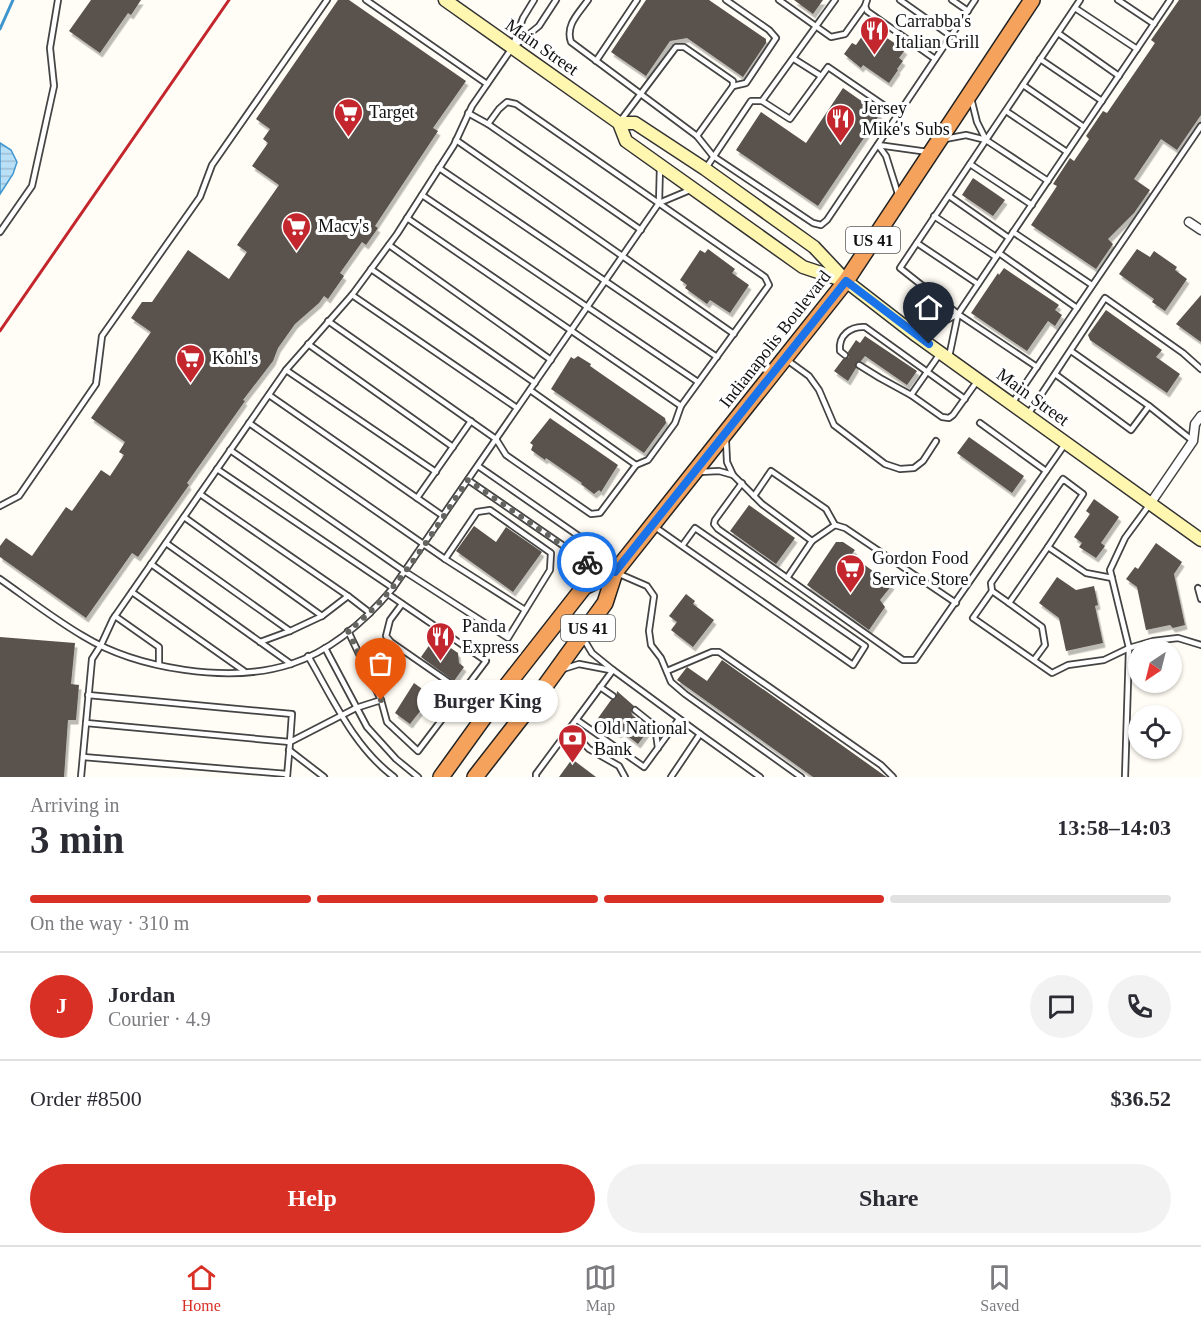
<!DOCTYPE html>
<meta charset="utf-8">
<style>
:root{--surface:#fff;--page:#f2f2f3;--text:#2b2b33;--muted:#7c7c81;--line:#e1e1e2;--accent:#d93025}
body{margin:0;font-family:Georgia,serif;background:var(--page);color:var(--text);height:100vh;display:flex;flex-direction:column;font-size:22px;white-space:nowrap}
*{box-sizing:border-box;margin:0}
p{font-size:20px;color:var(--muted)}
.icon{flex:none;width:33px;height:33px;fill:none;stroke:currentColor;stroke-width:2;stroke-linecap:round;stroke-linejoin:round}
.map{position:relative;height:777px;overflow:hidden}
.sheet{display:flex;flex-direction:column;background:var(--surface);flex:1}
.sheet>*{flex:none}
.needle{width:39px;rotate:215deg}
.fabs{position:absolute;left:1128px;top:639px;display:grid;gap:12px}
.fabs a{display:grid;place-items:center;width:54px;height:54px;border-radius:50%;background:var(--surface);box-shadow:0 2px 4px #0004;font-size:30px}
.pin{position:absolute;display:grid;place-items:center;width:51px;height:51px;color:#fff;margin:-62px -26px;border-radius:50% 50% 50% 0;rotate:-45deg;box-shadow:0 0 6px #0007}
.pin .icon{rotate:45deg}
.courier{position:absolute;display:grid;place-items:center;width:60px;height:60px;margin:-30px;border:4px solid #1a73e8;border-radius:50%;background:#fff;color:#222;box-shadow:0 2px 8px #0007}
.bubble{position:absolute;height:42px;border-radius:21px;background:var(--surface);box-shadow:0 2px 4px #0004;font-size:20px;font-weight:700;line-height:42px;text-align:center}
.summary em{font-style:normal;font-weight:700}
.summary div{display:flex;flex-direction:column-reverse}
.summary{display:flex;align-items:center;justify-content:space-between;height:102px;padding:0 30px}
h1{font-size:39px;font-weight:700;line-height:45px}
.bar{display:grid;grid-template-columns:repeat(4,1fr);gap:9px 6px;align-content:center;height:72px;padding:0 30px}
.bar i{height:8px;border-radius:4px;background:var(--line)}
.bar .active{background:var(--accent)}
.bar p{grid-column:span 4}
.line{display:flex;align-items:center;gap:15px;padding:0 30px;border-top:2px solid var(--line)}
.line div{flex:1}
.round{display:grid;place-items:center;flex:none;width:63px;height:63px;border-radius:32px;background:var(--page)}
.cta{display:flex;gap:12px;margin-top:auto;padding:12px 30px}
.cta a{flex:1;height:69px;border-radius:36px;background:var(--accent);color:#fff;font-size:24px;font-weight:700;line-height:69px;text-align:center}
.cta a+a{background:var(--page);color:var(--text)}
.tab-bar{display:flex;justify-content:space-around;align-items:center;height:84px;border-top:2px solid var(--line);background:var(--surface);font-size:16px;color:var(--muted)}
.tab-bar a{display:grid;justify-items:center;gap:3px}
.tab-bar .active{color:var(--accent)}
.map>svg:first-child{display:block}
.water{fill:url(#water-rules);stroke:#3f96cf;stroke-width:1.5}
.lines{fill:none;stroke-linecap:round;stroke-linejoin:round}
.stream{stroke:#3f96cf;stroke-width:3}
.building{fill:#5a524d;filter:url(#shadow)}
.lane-casing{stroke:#444;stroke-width:8}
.street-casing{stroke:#444;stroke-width:11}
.secondary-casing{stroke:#333;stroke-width:15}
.highway-casing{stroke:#222;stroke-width:18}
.lane{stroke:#fff;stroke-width:4.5}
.street{stroke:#fff;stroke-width:8}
.secondary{stroke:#fff6b0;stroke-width:12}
.highway{stroke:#f5a25d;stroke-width:15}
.rail{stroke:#c4262e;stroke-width:3}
.done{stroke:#646461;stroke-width:6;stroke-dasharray:0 10.8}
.route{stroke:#1a73e8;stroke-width:8}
.labels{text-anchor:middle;stroke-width:6;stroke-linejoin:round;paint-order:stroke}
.shield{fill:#fff;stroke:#585858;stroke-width:1.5}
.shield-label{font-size:16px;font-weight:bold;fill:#111}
.poi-label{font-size:18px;fill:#111;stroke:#fff;text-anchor:start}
.street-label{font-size:18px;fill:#111;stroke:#fff}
</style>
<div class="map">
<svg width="1201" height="777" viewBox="0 0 1201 777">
<defs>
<pattern id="water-rules" width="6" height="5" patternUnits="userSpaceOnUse" patternTransform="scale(1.5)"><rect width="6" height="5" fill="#b9e0f7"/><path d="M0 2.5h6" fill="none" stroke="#9ebfd3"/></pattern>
<filter id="shadow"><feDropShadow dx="2.5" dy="4.5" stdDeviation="0" flood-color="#0004"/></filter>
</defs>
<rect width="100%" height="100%" fill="#fffdf5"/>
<path class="water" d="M0,143L11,150L17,162L13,174L0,194Z"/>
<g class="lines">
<path class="stream" d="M0,29L13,0"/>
</g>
<g class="building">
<path d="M91,0H141L131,15L128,13L100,53L69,31Z"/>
<path d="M338,0H349L466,81L433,128L438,131L375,226L378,228L366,245L362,242L340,273L344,276L328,299L324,296L319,303L295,324L278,348L273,361L243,400L245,401L187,483L189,485L138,557L132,553L86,618L0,557V546L6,538L32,556L66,507L72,511L101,470L110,476L124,455L119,452L125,442L91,418L151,332L131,318L142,302H152L188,250L229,279L247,252L237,245L279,185L252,166L268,143L263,139L270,129L256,119Z"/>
<path d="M646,0H709L766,39V43L743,77L687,38L670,41L646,76L611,52Z"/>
<path d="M794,0H823L813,14Z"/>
<path d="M1179,0H1201V115L1177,150L1161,139L1134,179L1150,190L1134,213L1108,239L1113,244L1096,269L1031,225L1057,186L1053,184L1070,158L1074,161L1089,139L1086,136L1103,111L1107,113L1155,43L1151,40Z"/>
<path d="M869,26L905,50L899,58L903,61L897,69L898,70L889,83L863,65L861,68L844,54L852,43L856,45Z"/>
<path d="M843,88L880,114L818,206L736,150L761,112L806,143Z"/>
<path d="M973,178L1005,200L993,216L962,195Z"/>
<path d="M708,249L735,269L732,273L749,285L730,313L710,300L707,304L685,288L687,285L680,280L700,250L705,253Z"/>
<path d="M1137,249L1150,257L1154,251L1177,267L1175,270L1187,279L1165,311L1152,302L1154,299L1119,274Z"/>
<path d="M1004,268L1059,305L1055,310L1062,315L1055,326L1048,321L1027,351L971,313L998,273L999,275Z"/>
<path d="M1201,295V342L1176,324Z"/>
<path d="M1106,310L1162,350L1156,357L1180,374L1167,393L1090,340L1088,335Z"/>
<path d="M865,336L917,371L907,385L865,356L861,361L856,362V368L848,381L834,371L843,359L849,357L848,352L856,340L860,343Z"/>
<path d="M578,356L591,364L590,366L665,418L666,423L644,453L551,389L571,357L574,359Z"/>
<path d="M550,418L618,465L601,492L599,490L594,494L581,484L582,483L546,458L545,460L531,450L533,445L530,443Z"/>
<path d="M969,437L1024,476L1012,493L957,453Z"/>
<path d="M1094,499L1119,517L1101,543L1105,546L1096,558L1079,547L1082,543L1074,537L1090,514L1086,511Z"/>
<path d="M749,505L795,538L776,564L730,531Z"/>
<path d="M474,526L496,542L506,527L542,552L513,592L456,551Z"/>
<path d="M836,542H843L855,550L851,555L892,585L880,600L885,607L869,630L807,585Z"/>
<path d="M1156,543L1182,562L1174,574L1185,625L1173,628L1170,625L1146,630L1137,587L1126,579L1135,567L1138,569Z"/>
<path d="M1057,577L1076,590L1094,586L1098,605L1095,606L1103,643L1066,651L1059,618L1039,603Z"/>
<path d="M686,594L695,601L693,604L714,620L693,647L671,630L677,622L669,616Z"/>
<path d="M0,637L75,643L71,684L79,685L76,720H68L64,777H0Z"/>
<path d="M435,637L458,653L459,663L464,667L454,681L421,657Z"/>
<path d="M722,660L885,776L887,777H813L677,680L687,667L707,681Z"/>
<path d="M414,683L432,696L410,724L395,713Z"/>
<path d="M617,691L634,706L631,709L632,715L650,728L638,744L621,731L619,734L596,721L611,700L616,699Z"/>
<path d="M572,759L596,777H559Z"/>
</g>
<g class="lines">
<defs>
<g id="lane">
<path d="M366,0L487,84"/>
<path d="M588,0C579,13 565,25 571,42L697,136L713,156L813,223L821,225L827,220L975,0"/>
<path d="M726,0L769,30L776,38L746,83L733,86"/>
<path d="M779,0L831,37L845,34L865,6"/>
<path d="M867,0L865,6L867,11L935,59"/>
<path d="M900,0L951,36"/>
<path d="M952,0L968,11"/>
<path d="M1118,0L1154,24"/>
<path d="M1075,8L1137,49"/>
<path d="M1058,33L1119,76"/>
<path d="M513,45L523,18L534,0"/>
<path d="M794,59L821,76"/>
<path d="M1040,59L1102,101"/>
<path d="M596,61L637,0"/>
<path d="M1023,85L1084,127"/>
<path d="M971,98L977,122L986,140"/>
<path d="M762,101L790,119L828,67L898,115"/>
<path d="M1006,111L1067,152"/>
<path d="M621,120L676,47H684L733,81V86L697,136"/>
<path d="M488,124L641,230"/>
<path d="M945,139L966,135L986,140L1048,181"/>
<path d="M456,140L734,334"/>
<path d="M878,145L886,156L898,194"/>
<path d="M878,145L928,152"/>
<path d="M970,164L1032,205"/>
<path d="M439,168L717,357"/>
<path d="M706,168L751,101H762L835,0"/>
<path d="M422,195L698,382"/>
<path d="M949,196L1009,238"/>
<path d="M659,203L660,166"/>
<path d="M934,216L996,257"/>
<path d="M407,218L681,406"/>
<path d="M0,232L32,186L54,86L50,48L58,0"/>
<path d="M1013,232L1092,285"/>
<path d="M917,243L978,284"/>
<path d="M389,245L551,360"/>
<path d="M999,253L1170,0"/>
<path d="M371,269L535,383"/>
<path d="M352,295L517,408"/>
<path d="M328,321L496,439L506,455L591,514L600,513L636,465L648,460L675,423L681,406L769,285L765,277L516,104L507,102L499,109L488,124L468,113"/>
<path d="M918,335L958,314"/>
<path d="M308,344L453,447"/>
<path d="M1071,351L1149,406"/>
<path d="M845,355L840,351C838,335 851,326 865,327L965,399"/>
<path d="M949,357L958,314L999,253L1077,308"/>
<path d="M787,360L809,376L819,390L834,425L885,464L900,469L914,468L923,461L936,441"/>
<path d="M859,365L880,378L911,395L942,417L949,418L953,415L978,380"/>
<path d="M1037,367L958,314L900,268L1080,0"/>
<path d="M286,370L436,472"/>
<path d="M1055,374L1131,430L1149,406L1193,441"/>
<path d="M530,390L636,465"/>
<path d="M269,395L443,516"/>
<path d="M911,395L939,355"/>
<path d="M1013,402L1201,126"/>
<path d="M1029,413L1105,298L1183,353L1201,369"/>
<path d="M980,423L1046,471"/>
<path d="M726,441L727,462L733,475L762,504L812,541L835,525L845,528L956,603"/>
<path d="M230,450L404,571L508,638L550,570L551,553L490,510L477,512L445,559L249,423"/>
<path d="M478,466L596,548L613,570"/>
<path d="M217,469L393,588"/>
<path d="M700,472L719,471L733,475"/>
<path d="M468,480L587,562L609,570"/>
<path d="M742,483L715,520L714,524L718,529L903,660H915L1065,444"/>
<path d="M200,494L348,596"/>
<path d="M754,496L771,471L826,509L835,525"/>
<path d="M417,498L471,421"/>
<path d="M1150,504L1125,538L1110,570L1129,648L1153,641L1178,638L1201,645"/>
<path d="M0,506L19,496L96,384L102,336L200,197L212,165L327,0"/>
<path d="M184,517L322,616"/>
<path d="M655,527L682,546L695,528L865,646L853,665L682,546"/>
<path d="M166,543L290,631"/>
<path d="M445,559L525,610"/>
<path d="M151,564L291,664"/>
<path d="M617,573L647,586L654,596L649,631L651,645L661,658L671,682L685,694L801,777"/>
<path d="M787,578L812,541"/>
<path d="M1112,578L1086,573L1048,547L1083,494L1063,479L991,583L992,591L973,618L1052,673L1068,665L1104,660L1129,648L1125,777"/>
<path d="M0,579C27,598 54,619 83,636C137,669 230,684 291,664C331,651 366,620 393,588L659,203L690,190"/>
<path d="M1201,590L1198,588L1201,599"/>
<path d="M992,591L1009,603"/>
<path d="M132,592L244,671"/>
<path d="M402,604L390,620L386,636L391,642L463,692"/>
<path d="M115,616L159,647V665"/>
<path d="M348,631L381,700L387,722L418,751L486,661L388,594"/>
<path d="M583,638L592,653L613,670L700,734L671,777"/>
<path d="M260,642L290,631L322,616L348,596L370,613"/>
<path d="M325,648L367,727L396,759L418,777"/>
<path d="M308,656C333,699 354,747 394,777"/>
<path d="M1034,660L1045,645L1042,627L1009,603L1048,547"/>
<path d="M563,669L579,664L610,670"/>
<path d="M667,671L712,652H719L881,765L893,777"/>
<path d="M600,687L613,696"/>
<path d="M635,710L655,726L658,748"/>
<path d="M577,720L644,767L679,719"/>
<path d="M86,723L290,742L292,714L88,695"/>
<path d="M570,729L589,749L619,766L625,777"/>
<path d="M700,734L760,777"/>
<path d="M289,750L324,777"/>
<path d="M83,757L287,774"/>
<path d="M81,777L92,659L101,645L113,619L286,370L352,295L397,234L454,145L472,106L512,48L539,26L556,0"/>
<path d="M287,777L290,742L356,708L381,700"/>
<path d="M536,777V774L613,670"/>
</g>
<g id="street">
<path d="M1189,222L1201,230"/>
<path d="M1150,504L1193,441L1195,424L1201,416"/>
</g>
<g id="secondary">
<path d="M445,0L619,123L626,141L803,267L845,281"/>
<path d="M619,123H635L705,169L814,247L846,281L917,336L1201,540"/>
</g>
<g id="highway">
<path d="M441,777L508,684L584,587L615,572"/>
<path d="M475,777L535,700L605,603L615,572L846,281L1032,0"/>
</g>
</defs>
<use href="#lane" class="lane-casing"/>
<use href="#street" class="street-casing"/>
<use href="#secondary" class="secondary-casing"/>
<use href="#highway" class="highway-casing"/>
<use href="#lane" class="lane"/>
<use href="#street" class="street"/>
<use href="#secondary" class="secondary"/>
<use href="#highway" class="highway"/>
<path class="rail" d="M0,331L229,0"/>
</g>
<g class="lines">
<path class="done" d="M381,700L348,631C397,594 433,531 468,480L587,562"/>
<path class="route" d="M587,562L615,572L846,281L929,344"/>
</g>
<defs>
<symbol id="restaurant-pin" viewBox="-11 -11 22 30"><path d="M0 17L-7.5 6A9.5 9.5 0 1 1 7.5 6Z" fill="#c4262e" stroke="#fff"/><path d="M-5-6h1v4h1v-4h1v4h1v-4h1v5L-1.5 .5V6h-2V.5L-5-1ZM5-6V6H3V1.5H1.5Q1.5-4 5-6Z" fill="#fff"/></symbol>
<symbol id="supermarket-pin" viewBox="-11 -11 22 30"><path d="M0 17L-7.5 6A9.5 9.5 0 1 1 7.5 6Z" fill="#c4262e" stroke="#fff"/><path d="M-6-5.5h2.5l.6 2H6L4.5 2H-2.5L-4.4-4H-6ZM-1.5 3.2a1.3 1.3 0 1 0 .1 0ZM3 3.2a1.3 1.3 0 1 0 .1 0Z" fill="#fff"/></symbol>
<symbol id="bank-pin" viewBox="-11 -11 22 30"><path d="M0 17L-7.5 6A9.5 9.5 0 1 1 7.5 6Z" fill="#c4262e" stroke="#fff"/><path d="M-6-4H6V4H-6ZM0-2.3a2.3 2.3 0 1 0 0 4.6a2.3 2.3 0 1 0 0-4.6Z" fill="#fff"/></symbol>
</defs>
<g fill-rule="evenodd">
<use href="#restaurant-pin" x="858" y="14" width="33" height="45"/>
<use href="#supermarket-pin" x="332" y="96" width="33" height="45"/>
<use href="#restaurant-pin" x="824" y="102" width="33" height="45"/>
<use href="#supermarket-pin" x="280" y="210" width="33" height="45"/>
<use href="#supermarket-pin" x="174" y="342" width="33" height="45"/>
<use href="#supermarket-pin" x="834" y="552" width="33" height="45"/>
<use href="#restaurant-pin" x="424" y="620" width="33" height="45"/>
<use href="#bank-pin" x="556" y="722" width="33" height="45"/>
</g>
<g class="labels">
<g class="shield">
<rect x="846" y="227" width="54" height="26" rx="4.5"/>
<rect x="561" y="615" width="54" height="26" rx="4.5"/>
</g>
<g class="shield-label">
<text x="873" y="246">US 41</text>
<text x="588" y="634">US 41</text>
</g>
<g class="poi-label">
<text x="895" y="27">Carrabba's<tspan x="895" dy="21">Italian Grill</tspan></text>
<text x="862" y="114">Jersey<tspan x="862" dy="21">Mike's Subs</tspan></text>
<text x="369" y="118">Target</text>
<text x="318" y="232">Macy's</text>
<text x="212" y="364">Kohl's</text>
<text x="872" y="564">Gordon Food<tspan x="872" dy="21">Service Store</tspan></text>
<text x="462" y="632">Panda<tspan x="462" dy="21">Express</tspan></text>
<text x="594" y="734">Old National<tspan x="594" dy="21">Bank</tspan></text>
</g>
<g class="street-label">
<text transform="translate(542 47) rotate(35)" y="6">Main Street</text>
<text transform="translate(775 339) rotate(-52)" y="6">Indianapolis Boulevard</text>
<text transform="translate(1033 397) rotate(36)" y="6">Main Street</text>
</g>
</g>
</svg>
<div class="fabs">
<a><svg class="needle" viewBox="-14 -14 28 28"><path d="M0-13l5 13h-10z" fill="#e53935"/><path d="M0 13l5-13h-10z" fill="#7c7c81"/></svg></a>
<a><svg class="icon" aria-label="locate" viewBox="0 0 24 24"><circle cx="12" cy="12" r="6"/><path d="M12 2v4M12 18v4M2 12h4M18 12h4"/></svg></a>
</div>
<div class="pin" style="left:381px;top:700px;background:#ea580c"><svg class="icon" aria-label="bag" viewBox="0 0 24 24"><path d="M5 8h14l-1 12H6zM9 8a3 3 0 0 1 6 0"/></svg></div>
<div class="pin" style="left:929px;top:344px;background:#1f2937"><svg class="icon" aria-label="home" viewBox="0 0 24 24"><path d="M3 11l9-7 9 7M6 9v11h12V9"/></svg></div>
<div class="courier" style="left:587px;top:562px"><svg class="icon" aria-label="bike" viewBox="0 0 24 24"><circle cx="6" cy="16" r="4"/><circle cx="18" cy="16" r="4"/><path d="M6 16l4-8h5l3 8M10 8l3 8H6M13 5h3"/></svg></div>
<div class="bubble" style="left:417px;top:680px;width:141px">Burger King</div>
</div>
<section class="sheet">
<div class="summary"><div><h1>3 min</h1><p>Arriving in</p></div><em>13:58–14:03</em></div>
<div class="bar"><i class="active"></i><i class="active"></i><i class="active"></i><i></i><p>On the way · 310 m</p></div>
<div class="line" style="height:108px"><b class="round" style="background:var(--accent);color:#fff">J</b><div><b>Jordan</b><p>Courier · 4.9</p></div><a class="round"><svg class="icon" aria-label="chat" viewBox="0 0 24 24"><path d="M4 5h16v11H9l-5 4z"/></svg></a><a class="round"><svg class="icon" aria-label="phone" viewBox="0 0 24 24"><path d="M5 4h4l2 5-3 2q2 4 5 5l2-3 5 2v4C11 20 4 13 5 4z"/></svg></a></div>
<div class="line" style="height:78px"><div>Order #8500</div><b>$36.52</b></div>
<div class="cta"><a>Help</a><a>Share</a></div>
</section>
<nav class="tab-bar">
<a class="active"><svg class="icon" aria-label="home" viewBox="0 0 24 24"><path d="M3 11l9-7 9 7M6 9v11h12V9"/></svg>Home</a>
<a><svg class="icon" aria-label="map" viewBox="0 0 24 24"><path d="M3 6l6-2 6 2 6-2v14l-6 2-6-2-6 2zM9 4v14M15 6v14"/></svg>Map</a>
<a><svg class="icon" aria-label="saved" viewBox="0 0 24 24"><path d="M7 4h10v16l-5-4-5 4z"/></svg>Saved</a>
</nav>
